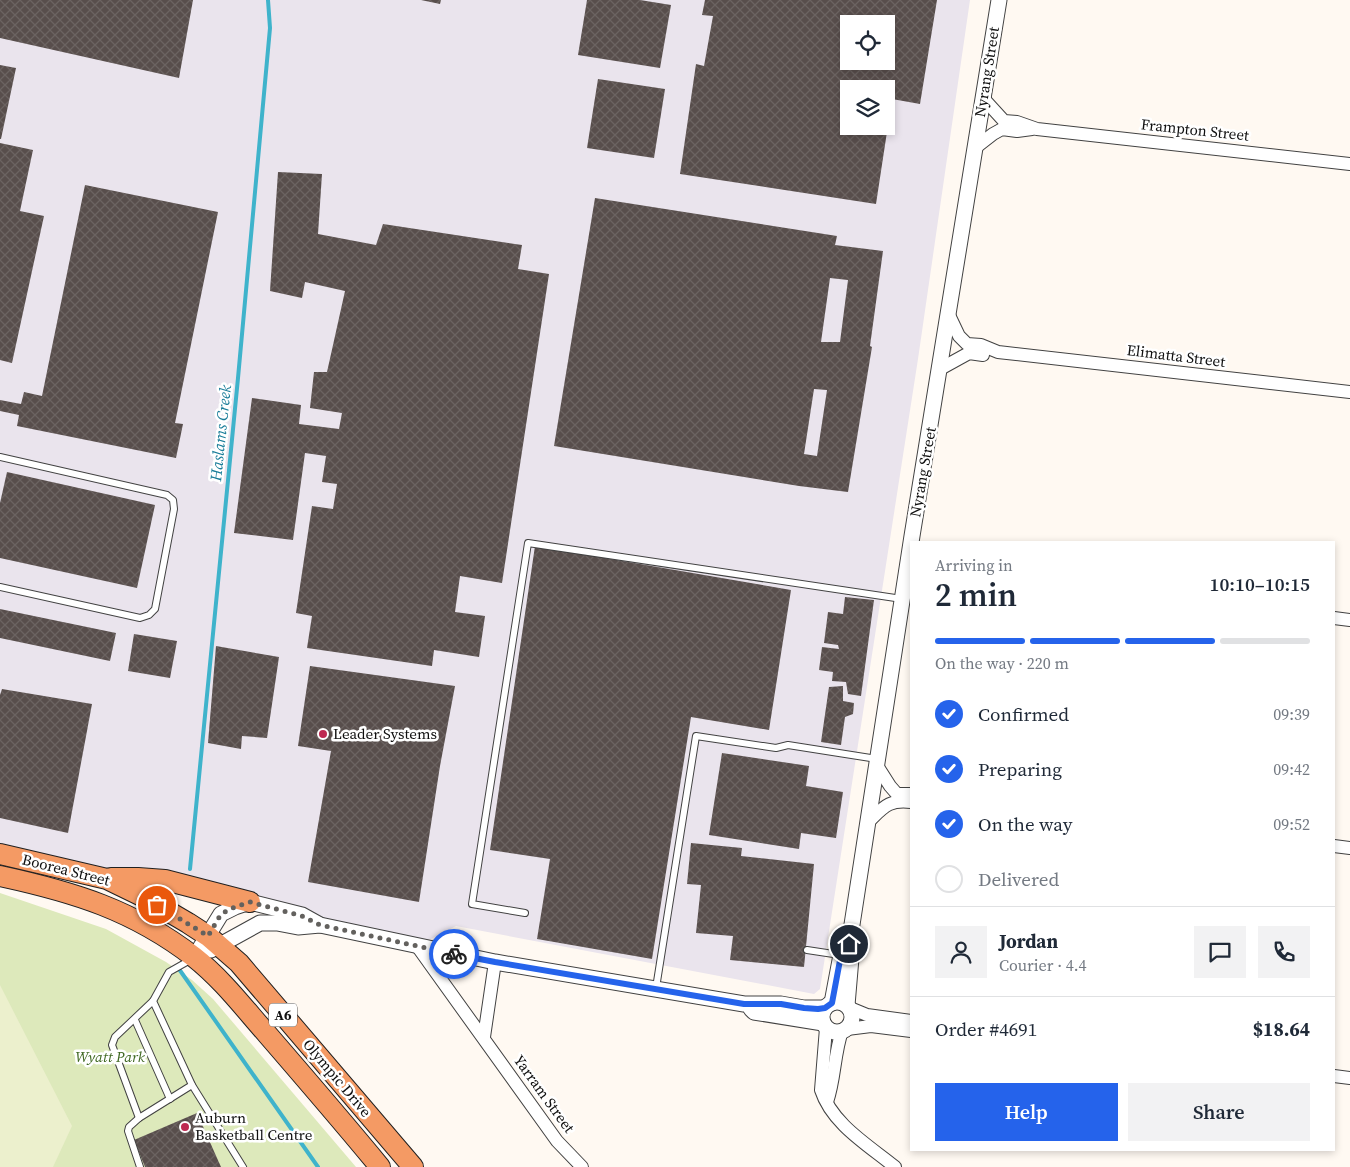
<!DOCTYPE html>
<meta charset="utf-8">
<style>
:root{--surface:#fff;--page:#f2f2f3;--text:#1f2937;--muted:#747a83;--line:#e0e1e3;--accent:#2563eb}
body{margin:0;font-family:"Source Serif 4",serif;background:var(--page);color:var(--text);height:100vh;display:flex;flex-direction:column;font-size:19px;white-space:nowrap}
*{box-sizing:border-box;margin:0}
p{font-size:16px;color:var(--muted)}
.icon{flex:none;width:28px;height:28px;fill:none;stroke:currentColor;stroke-width:2;stroke-linecap:round;stroke-linejoin:round}
.map{position:relative;flex:1;overflow:hidden}
.panel{position:absolute;left:910px;top:541px;width:425px;height:610px;display:flex;flex-direction:column;background:var(--surface);border-radius:0px;box-shadow:0 2px 8px #0003}
.panel>*{flex:none}
.buttons{position:absolute;left:840px;top:15px;display:grid;gap:10px}
.buttons a{display:grid;place-items:center;width:55px;height:55px;border-radius:0px;background:var(--surface);box-shadow:0 2px 8px #0003;font-size:25px}
.pin{position:absolute;display:grid;place-items:center;width:42px;height:42px;color:#fff;margin:-21px;border:2px solid #fff;border-radius:50%;box-shadow:0 1px 5px #0007}
.courier{position:absolute;display:grid;place-items:center;width:50px;height:50px;margin:-25px;border:4px solid #2563eb;border-radius:50%;background:#fff;color:#222;box-shadow:0 1px 6px #0007}
.head em{font-style:normal;font-weight:600}
.head div{display:flex;flex-direction:column-reverse}
.head{display:flex;align-items:center;justify-content:space-between;height:85px;padding:0 25px}
h1{font-size:32px;font-weight:600;line-height:38px}
.bar{display:grid;grid-template-columns:repeat(4,1fr);gap:8px 5px;align-content:center;height:60px;padding:0 25px}
.bar i{height:6px;border-radius:4px;background:var(--line)}
.bar .on{background:var(--accent)}
.bar p{grid-column:span 4}
.line{display:flex;align-items:center;gap:12px;padding:0 25px;border-top:1px solid var(--line)}
.line div{flex:1}
.round{display:grid;place-items:center;flex:none;width:52px;height:52px;border-radius:0px;background:var(--page)}
ol{padding:0 25px;list-style:none}
li{display:flex;align-items:center;gap:15px;height:55px}
li p{margin-inline-start:auto}
li .icon{padding:5px;border-radius:50%;background:var(--accent);color:#fff;stroke-width:4}
li:last-child{color:var(--muted)}
li i{width:28px;height:28px;border:2px solid var(--line);border-radius:50%}
.cta{display:flex;gap:10px;margin-top:auto;padding:10px 25px}
.cta a{flex:1;height:58px;border-radius:0px;background:var(--accent);color:#fff;font-size:20px;font-weight:600;line-height:58px;text-align:center}
.cta a+a{background:var(--page);color:var(--text)}
.map>svg:first-child{display:block}
.industrial{fill:#eae4ed;fill-rule:evenodd}
.grass{fill:#dde9bb}
.pitch{fill:#ecf0cd}
.lines{fill:none;stroke-linecap:round;stroke-linejoin:round}
.stream{stroke:#3fb3cb;stroke-width:4}
.building{fill:url(#building-cross-hatch);fill-rule:evenodd}
.service-casing{stroke:#424242;stroke-width:8}
.minor-casing{stroke:#424242;stroke-width:14}
.tertiary-casing{stroke:#424242;stroke-width:17}
.trunk-casing{stroke:#202020;stroke-width:22}
.service{stroke:#fff;stroke-width:6}
.minor{stroke:#fff;stroke-width:12}
.tertiary{stroke:#fff;stroke-width:15}
.trunk{stroke:#f49a64;stroke-width:20}
.done{stroke:#63615e;stroke-width:5;stroke-dasharray:0 9}
.route{stroke:#2563eb;stroke-width:6}
.poi-dot{fill:#be2951;stroke:#fff;stroke-width:2}
.labels{text-anchor:middle;stroke-width:5;stroke-linejoin:round;paint-order:stroke}
.shield{fill:#fff;stroke:#575757;stroke-width:1}
.shield-label{font-size:14px;font-weight:bold;fill:#0f0f0f}
.street-label{font-size:15px;fill:#0f0f0f;stroke:#fff}
.poi-label{font-size:15px;fill:#0f0f0f;stroke:#fff;text-anchor:start}
.park-label{font-size:15px;font-style:italic;fill:#3e6720;stroke:#fff}
.water-label{font-size:16px;font-style:italic;fill:#1a7d99;stroke:#fff}
</style>
<div class="map">
<svg width="1350" height="1167" viewBox="0 0 1350 1167">
<defs>
<pattern id="building-cross-hatch" width="8" height="8" patternUnits="userSpaceOnUse" patternTransform="scale(1.25)"><rect width="8" height="8" fill="#584e4c"/><path d="M0 0l8 8M0 8l8-8" fill="none" stroke="#6b6361"/></pattern>
</defs>
<rect width="100%" height="100%" fill="#fff9f2"/>
<path class="industrial" d="M0,0H970L918,359L820,989L814,994L456,926L417,946L302,915L0,854ZM849,24H886V61H849ZM849,89H886V126H849Z"/>
<path class="grass" d="M0,893L106,929L166,962L192,980L213,999L356,1167H0Z"/>
<path class="pitch" d="M0,985L72,1126L53,1167H0Z"/>
<g class="lines">
<g class="stream">
<path d="M190,869L238,378L270,28L268,0"/>
<path d="M179,969L318,1167"/>
</g>
</g>
<g class="building">
<path d="M0,0H193L179,78L0,38Z"/>
<path d="M421,0H441L440,4Z"/>
<path d="M587,0H640L671,5L660,68L578,55Z"/>
<path d="M705,0H937L920,104L892,99L876,204L680,174L696,64L704,66L713,16L702,15ZM849,24H886V61H849ZM849,89H886V126H849Z"/>
<path d="M0,65L16,68L1,139H0Z"/>
<path d="M598,79L665,89L654,158L587,148Z"/>
<path d="M0,143L33,150L20,211L44,216L12,363L0,360Z"/>
<path d="M278,172L322,174L318,234L376,245L383,224L522,245L518,269L549,274L502,583L460,576L455,612L485,616L479,657L434,650L432,666L307,648L312,616L296,613L312,506L333,509L337,484L322,482L326,456L305,453L293,540L234,533L252,398L301,405L299,424L339,429L342,413L310,408L314,372H327L345,291L305,282L302,298L270,291Z"/>
<path d="M85,185L218,212L175,423L183,424L176,458L17,426L19,415L0,411V400L21,404L24,392L42,396Z"/>
<path d="M595,198L837,236L835,245L883,251L870,346L872,347L848,492L799,486L554,446ZM830,278L848,280L840,342H821ZM814,389L827,390L817,456L804,454Z"/>
<path d="M7,472L155,505L137,588L0,558V503Z"/>
<path d="M535,546L791,590L769,730L691,717L652,959L537,939L550,859L490,850Z"/>
<path d="M845,597L874,600L861,696L848,694L846,682L832,681L833,672L819,670L822,647L839,649L838,645L824,643L828,612L843,614Z"/>
<path d="M0,609L116,633L110,661L0,638Z"/>
<path d="M134,634L177,641L170,678L128,671Z"/>
<path d="M216,646L279,657L267,738L242,736L241,749L208,743Z"/>
<path d="M310,666L455,686L440,766L419,902L308,882L331,751L298,746Z"/>
<path d="M843,686V701L854,703L853,714L845,717L841,745L821,742L829,687Z"/>
<path d="M2,689L92,704L68,833L0,818V695Z"/>
<path d="M722,753L809,766L806,786L843,792L836,838L801,833L799,849L709,835Z"/>
<path d="M691,843L742,848L741,856L814,864L804,967L730,960L733,936L696,933L701,885L687,884Z"/>
<path d="M197,1113L221,1167H145L134,1140Z"/>
</g>
<g class="lines">
<defs>
<g id="service">
<path d="M0,457L167,495L173,500L174,509L155,609L149,615L140,618L0,587"/>
<path d="M525,913L472,904L528,543L902,599"/>
<path d="M807,950L840,955"/>
<path d="M192,959L169,972L153,1001L192,1085L243,1167"/>
<path d="M656,988L696,736L776,748L788,745L877,759"/>
<path d="M153,1001L115,1037L112,1045L139,1118L192,1085"/>
<path d="M135,1020L170,1099"/>
<path d="M139,1118L129,1127L128,1131L140,1167"/>
</g>
<g id="minor">
<path d="M983,98L1004,121L1017,122L1037,129L1350,164"/>
<path d="M975,148L993,134L1002,129L1017,131L1032,129"/>
<path d="M949,315L959,336L967,344L981,345L998,352L1350,392"/>
<path d="M940,369L969,353L983,355"/>
<path d="M1334,618L1350,620"/>
<path d="M876,764L890,786L897,794H910"/>
<path d="M867,823C883,808 888,799 911,802"/>
<path d="M1334,846L1350,848"/>
<path d="M417,946L557,1141L582,1167"/>
<path d="M850,1008L867,1015L911,1021"/>
<path d="M826,1028L821,1090C832,1124 868,1145 895,1167"/>
<path d="M847,1029L871,1026L911,1031"/>
<path d="M484,1037L495,962"/>
<path d="M1334,1076L1350,1078"/>
<path d="M827,1102C835,1079 834,1054 842,1031"/>
</g>
<g id="tertiary">
<path d="M211,950L260,923H277L298,927L320,925"/>
<path d="M194,958L221,914L235,907L250,902L302,915L320,925L495,962L744,1004H781L804,1008H825"/>
<circle cx="837" cy="1017" r="15"/>
<path d="M832,1003L841,955L849,944"/>
<path d="M847,1005L851,958L849,944L912,536L999,0"/>
<path d="M751,1009L754,1012L823,1023"/>
</g>
<g id="trunk">
<path d="M0,854L107,879L142,896L188,923L208,936L239,963L413,1167"/>
<path d="M0,876C74,892 133,910 194,957C222,979 244,1008 267,1034C305,1078 343,1122 380,1167"/>
<path d="M111,878H138L165,880L250,902"/>
</g>
</defs>
<use href="#service" class="service-casing"/>
<use href="#minor" class="minor-casing"/>
<use href="#tertiary" class="tertiary-casing"/>
<use href="#trunk" class="trunk-casing"/>
<use href="#service" class="service"/>
<use href="#minor" class="minor"/>
<use href="#tertiary" class="tertiary"/>
<use href="#trunk" class="trunk"/>
</g>
<g class="lines">
<path class="done" d="M157,905L208,936L221,914L235,907L250,902L302,916L320,925L454,954"/>
<path class="route" d="M454,954L495,962L744,1004H781L804,1008L818,1009L825,1008L832,1003L841,955L849,944"/>
</g>
<g class="poi-dot">
<circle cx="323" cy="734" r="5"/>
<circle cx="185" cy="1127" r="5"/>
</g>
<g class="labels">
<rect class="shield" x="269" y="1003.5" width="28" height="23" rx="4"/>
<g class="shield-label">
<text x="283" y="1020">A6</text>
</g>
<g class="street-label">
<text transform="translate(987 72) rotate(-81)" y="5">Nyrang Street</text>
<text transform="translate(1195 130) rotate(6)" y="5">Frampton Street</text>
<text transform="translate(1176 356) rotate(7)" y="5">Elimatta Street</text>
<text transform="translate(923 472) rotate(-80)" y="5">Nyrang Street</text>
<text transform="translate(66 870) rotate(14)" y="5">Boorea Street</text>
<text transform="translate(337 1078) rotate(50)" y="5">Olympic Drive</text>
<text transform="translate(544 1094) rotate(54)" y="5">Yarram Street</text>
</g>
<g class="poi-label">
<text x="333" y="739">Leader Systems</text>
<text x="195" y="1123">Auburn<tspan x="195" dy="17">Basketball Centre</tspan></text>
</g>
<g class="park-label">
<text x="110" y="1062">Wyatt Park</text>
</g>
<g class="water-label">
<text transform="translate(220 433) rotate(-84)" y="6">Haslams Creek</text>
</g>
</g>
</svg>
<div class="buttons">
<a><svg class="icon" aria-label="locate" viewBox="0 0 24 24"><circle cx="12" cy="12" r="6"/><path d="M12 2v4M12 18v4M2 12h4M18 12h4"/></svg></a>
<a><svg class="icon" aria-label="layers" viewBox="0 0 24 24"><path d="M12 4l9 5-9 5-9-5zM3 14l9 5 9-5"/></svg></a>
</div>
<div class="pin" style="left:157px;top:905px;background:#ea580c"><svg class="icon" aria-label="bag" viewBox="0 0 24 24"><path d="M5 8h14l-1 12H6zM9 8a3 3 0 0 1 6 0"/></svg></div>
<div class="pin" style="left:849px;top:944px;background:#1f2937"><svg class="icon" aria-label="home" viewBox="0 0 24 24"><path d="M3 11l9-7 9 7M6 9v11h12V9"/></svg></div>
<div class="courier" style="left:454px;top:954px"><svg class="icon" aria-label="bike" viewBox="0 0 24 24"><circle cx="6" cy="16" r="4"/><circle cx="18" cy="16" r="4"/><path d="M6 16l4-8h5l3 8M10 8l3 8H6M13 5h3"/></svg></div>
<section class="panel">
<div class="head"><div><h1>2 min</h1><p>Arriving in</p></div><em>10:10–10:15</em></div>
<div class="bar"><i class="on"></i><i class="on"></i><i class="on"></i><i></i><p>On the way · 220 m</p></div>
<ol>
<li><svg class="icon" aria-label="check" viewBox="0 0 24 24"><path d="M5 12l5 5 9-10"/></svg>Confirmed<p>09:39</p></li>
<li><svg class="icon" aria-label="check" viewBox="0 0 24 24"><path d="M5 12l5 5 9-10"/></svg>Preparing<p>09:42</p></li>
<li><svg class="icon" aria-label="check" viewBox="0 0 24 24"><path d="M5 12l5 5 9-10"/></svg>On the way<p>09:52</p></li>
<li><i></i>Delivered</li>
</ol>
<div class="line" style="height:90px"><a class="round"><svg class="icon" aria-label="person" viewBox="0 0 24 24"><circle cx="12" cy="8" r="4"/><path d="M4 21q1-7 8-7t8 7"/></svg></a><div><b>Jordan</b><p>Courier · 4.4</p></div><a class="round"><svg class="icon" aria-label="chat" viewBox="0 0 24 24"><path d="M4 5h16v11H9l-5 4z"/></svg></a><a class="round"><svg class="icon" aria-label="phone" viewBox="0 0 24 24"><path d="M5 4h4l2 5-3 2q2 4 5 5l2-3 5 2v4C11 20 4 13 5 4z"/></svg></a></div>
<div class="line" style="height:65px"><div>Order #4691</div><b>$18.64</b></div>
<div class="cta"><a>Help</a><a>Share</a></div>
</section>
</div>
